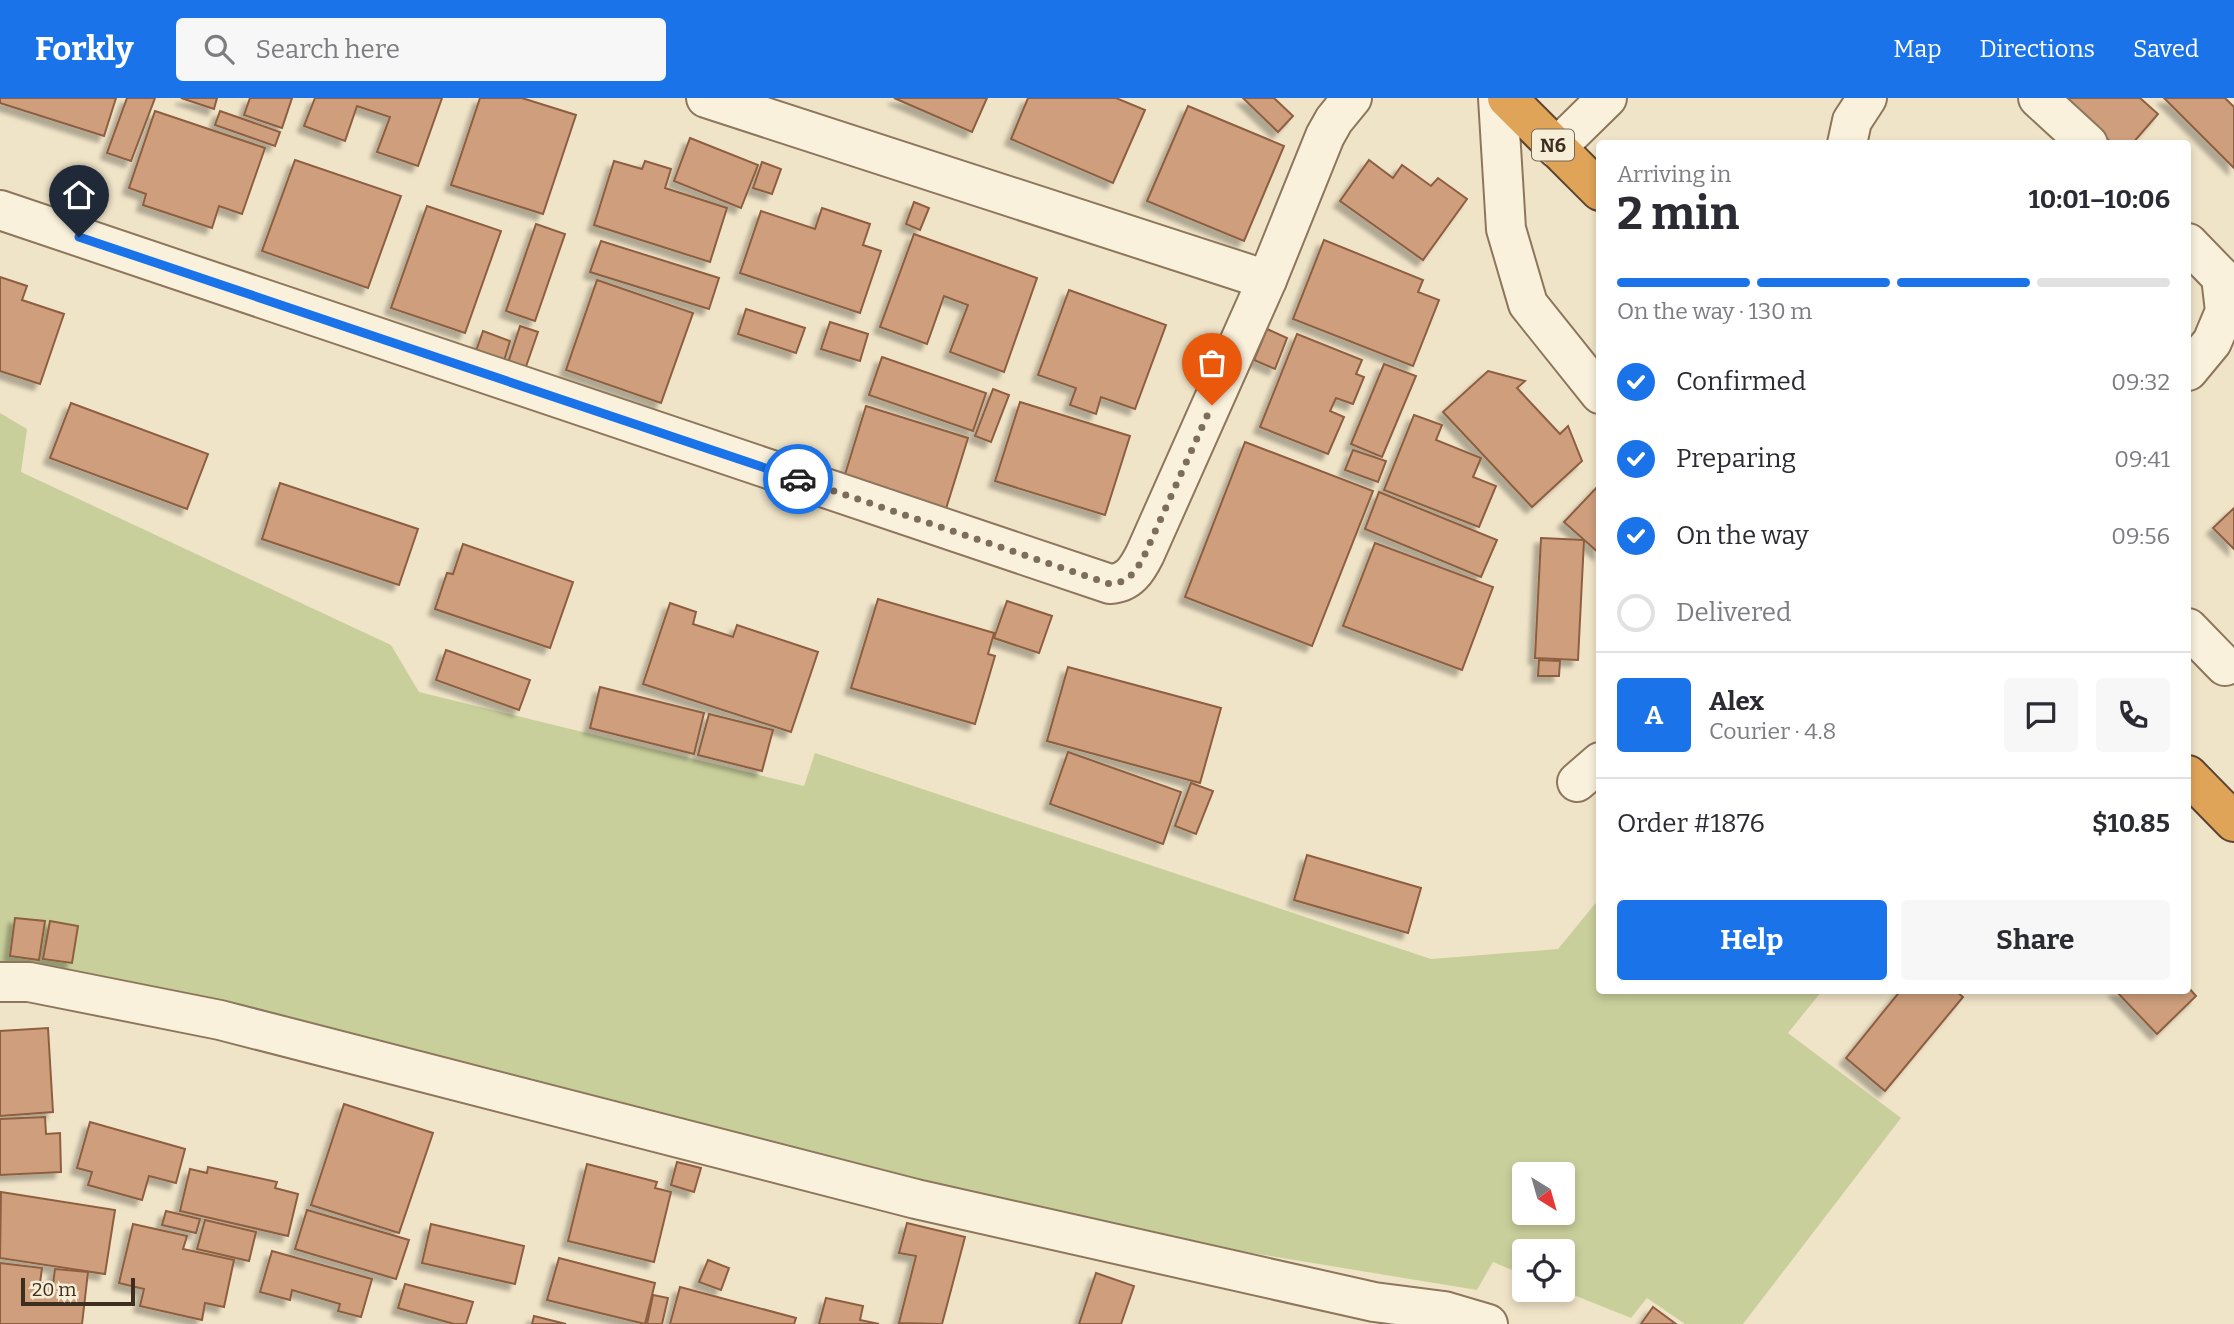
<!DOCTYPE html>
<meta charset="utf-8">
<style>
:root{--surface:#fff;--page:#f7f7f7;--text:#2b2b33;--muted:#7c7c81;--line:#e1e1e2;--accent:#1a73e8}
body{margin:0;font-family:Bitter,serif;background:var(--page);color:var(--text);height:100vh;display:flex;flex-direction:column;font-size:26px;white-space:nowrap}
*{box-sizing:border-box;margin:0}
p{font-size:23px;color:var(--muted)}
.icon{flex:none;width:38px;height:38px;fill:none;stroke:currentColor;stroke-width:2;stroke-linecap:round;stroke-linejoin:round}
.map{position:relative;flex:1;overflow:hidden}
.sheet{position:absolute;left:1596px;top:42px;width:595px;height:854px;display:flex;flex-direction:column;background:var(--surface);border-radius:7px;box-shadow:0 4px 10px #0003}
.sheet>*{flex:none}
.needle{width:46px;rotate:143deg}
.buttons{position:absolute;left:1512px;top:1064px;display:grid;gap:14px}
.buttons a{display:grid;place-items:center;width:63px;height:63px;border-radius:7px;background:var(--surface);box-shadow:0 4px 10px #0003;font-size:35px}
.scale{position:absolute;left:21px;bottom:18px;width:114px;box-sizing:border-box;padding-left:7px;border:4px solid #3d2e20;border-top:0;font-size:19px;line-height:24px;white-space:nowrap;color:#3d2e20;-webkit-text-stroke:5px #f7eed8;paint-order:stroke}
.pin{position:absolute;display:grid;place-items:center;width:60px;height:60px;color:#fff;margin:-72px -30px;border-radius:50% 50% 50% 0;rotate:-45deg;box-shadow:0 0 7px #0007}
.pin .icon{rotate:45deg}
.courier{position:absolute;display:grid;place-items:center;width:70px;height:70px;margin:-35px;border:5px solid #1a73e8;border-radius:50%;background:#fff;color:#222;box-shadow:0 2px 9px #0007}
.overview em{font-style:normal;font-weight:700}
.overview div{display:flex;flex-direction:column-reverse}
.overview{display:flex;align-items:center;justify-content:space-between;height:119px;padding:0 21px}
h1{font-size:46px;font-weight:700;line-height:52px}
.bar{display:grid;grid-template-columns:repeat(4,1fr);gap:10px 7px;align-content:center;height:84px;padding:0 21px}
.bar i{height:9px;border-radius:5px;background:var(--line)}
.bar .on{background:var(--accent)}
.bar p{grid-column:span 4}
.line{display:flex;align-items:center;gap:18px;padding:0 21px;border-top:2px solid var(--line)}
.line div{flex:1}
.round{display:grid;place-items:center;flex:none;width:74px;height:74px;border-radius:7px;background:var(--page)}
ol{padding:0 21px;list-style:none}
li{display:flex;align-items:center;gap:21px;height:77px}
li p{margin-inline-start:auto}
li .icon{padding:7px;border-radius:50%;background:var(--accent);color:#fff;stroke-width:4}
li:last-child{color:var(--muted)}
li i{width:38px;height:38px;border:4px solid var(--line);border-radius:50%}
.button{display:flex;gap:14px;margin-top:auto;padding:14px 21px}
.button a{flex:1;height:80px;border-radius:7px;background:var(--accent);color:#fff;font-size:28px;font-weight:700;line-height:80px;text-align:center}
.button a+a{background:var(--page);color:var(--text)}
header{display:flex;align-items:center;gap:42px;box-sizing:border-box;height:98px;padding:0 35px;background:var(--accent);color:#fff}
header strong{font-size:33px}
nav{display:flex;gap:38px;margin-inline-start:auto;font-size:24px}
.search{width:490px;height:63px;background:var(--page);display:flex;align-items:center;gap:18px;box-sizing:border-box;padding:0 24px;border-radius:7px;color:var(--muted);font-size:26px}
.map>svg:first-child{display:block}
.grass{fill:#c9cf9b;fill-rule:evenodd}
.building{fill:#cf9f7d;stroke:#8d5f41;stroke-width:2;filter:url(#shadow)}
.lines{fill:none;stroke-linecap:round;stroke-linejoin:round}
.minor-casing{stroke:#8d765c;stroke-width:42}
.highway-casing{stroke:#5b4430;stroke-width:42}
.minor{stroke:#faf1dc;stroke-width:38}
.highway{stroke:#e0a458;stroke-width:38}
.done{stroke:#7c6e5b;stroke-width:7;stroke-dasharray:0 12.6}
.route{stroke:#1a73e8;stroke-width:9}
.labels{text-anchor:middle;stroke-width:6;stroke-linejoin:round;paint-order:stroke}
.shield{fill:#f7eed8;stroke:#756857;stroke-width:2}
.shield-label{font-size:19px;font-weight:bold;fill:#3d2e20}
</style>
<header>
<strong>Forkly</strong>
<div class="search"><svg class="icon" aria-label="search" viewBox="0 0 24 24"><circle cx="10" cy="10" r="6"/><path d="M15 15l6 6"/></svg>Search here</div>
<nav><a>Map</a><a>Directions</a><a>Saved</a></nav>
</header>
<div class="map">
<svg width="2234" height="1226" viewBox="0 0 2234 1226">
<defs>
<filter id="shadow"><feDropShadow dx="-6" dy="6" stdDeviation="2" flood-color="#0004"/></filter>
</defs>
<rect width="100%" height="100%" fill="#f0e4c8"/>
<path class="grass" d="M0,315L27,331L21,374L391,547L419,594L804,688L815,655L1431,861L1558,851L1599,801L1600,892L1822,893L1788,935L1901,1020L1743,1226H1685L1647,1200L1631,1220L1561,1192L1563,1153H1524V1177L1493,1164L1477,1192L1148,1138L0,867ZM1524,1076H1563V1115H1524Z"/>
<g class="building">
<path d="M0,0H116L104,38L0,5Z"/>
<path d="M127,0H155L131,63L107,55Z"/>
<path d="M181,0H217L214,11Z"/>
<path d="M250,0H292L282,30L244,17Z"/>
<path d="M315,0H442L418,68L377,54L390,19L357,8L345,43L304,28Z"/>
<path d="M480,0H522L576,17L543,116L451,87Z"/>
<path d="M894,0H987L972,34Z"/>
<path d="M1028,0H1116L1145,12L1113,85L1011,41Z"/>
<path d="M1243,0H1274L1293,18L1278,34Z"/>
<path d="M2062,0H2140L2158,16L2132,46H2113Z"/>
<path d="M2164,0H2225L2234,9V70Z"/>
<path d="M1188,8L1284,48L1244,143L1147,103Z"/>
<path d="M155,13L265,50L242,116L219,108L212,130L143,107L146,96L129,90Z"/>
<path d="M220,13L280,34L275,48L215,27Z"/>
<path d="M690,40L758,67L741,110L674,83Z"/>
<path d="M295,62L401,98L368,190L262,153Z"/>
<path d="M1369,62L1393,80L1402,67L1431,88L1438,80L1467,101L1423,162L1340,103Z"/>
<path d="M614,63L642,71L645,63L671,71L665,90L727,110L710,164L594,127Z"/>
<path d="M762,64L781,71L772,96L753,90Z"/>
<path d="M914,104L929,110L920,132L906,126Z"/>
<path d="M427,108L501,133L465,235L391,210Z"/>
<path d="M822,110L870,126L863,147L881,153L860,215L740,175L761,113L815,131Z"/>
<path d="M536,126L565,136L535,223L506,213Z"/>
<path d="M914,136L1037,180L1004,274L950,254L968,207L944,198L927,246L880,229Z"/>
<path d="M1324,142L1423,182L1418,194L1439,202L1413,268L1293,221Z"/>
<path d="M601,143L719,180L709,211L590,174Z"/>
<path d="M0,179L27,188L22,202L64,216L40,286L0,273Z"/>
<path d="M597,182L693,215L661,305L566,272Z"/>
<path d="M1069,192L1166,227L1135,311L1101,299L1096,316L1070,307L1076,290L1038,277Z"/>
<path d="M746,211L805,230L796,255L738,236Z"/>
<path d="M830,224L868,236L860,263L821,251Z"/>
<path d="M520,228L538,234L523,277L506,271Z"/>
<path d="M1267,231L1287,240L1275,271L1254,262Z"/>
<path d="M483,233L510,243L503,266L475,256Z"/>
<path d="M1297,236L1362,262L1356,276L1364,279L1353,306L1336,300L1330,313L1344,319L1328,356L1260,329Z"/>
<path d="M882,259L986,295L973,333L869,297Z"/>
<path d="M1384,266L1416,278L1382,359L1351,346Z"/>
<path d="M1488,273L1525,283L1517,290L1560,336L1568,328L1582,363L1532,409L1443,314Z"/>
<path d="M993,291L1009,297L991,344L975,338Z"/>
<path d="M1020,304L1130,338L1105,417L995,383Z"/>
<path d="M71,305L208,356L187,411L50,360Z"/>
<path d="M866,308L968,340L945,414L843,383Z"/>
<path d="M1414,317L1442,327L1436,342L1481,360L1473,379L1496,388L1479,429L1384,392Z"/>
<path d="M1245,344L1373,393L1312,548L1185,499Z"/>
<path d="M1353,352L1386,363L1378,384L1345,372Z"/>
<path d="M280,385L418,431L399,487L262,441Z"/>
<path d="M1600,386V456L1564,424Z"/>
<path d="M1379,394L1497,442L1481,479L1365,431Z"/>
<path d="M2234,410V451L2213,430Z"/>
<path d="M1541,440L1584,442L1578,562L1535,560Z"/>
<path d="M1375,445L1493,489L1462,572L1343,528Z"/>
<path d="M463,446L573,484L550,550L435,511L447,475L453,476Z"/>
<path d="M878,501L994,535L988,556L995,558L975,626L851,590Z"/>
<path d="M1007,503L1052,518L1039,555L994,540Z"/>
<path d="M670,505L696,514L693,526L733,539L737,527L818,554L791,634L643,586Z"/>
<path d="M446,552L530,582L519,612L436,582Z"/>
<path d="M1539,562L1560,563L1559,578H1538Z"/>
<path d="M1068,569L1221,610L1200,685L1047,643Z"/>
<path d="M600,589L704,615L694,656L590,630Z"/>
<path d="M709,616L773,632L762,673L698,657Z"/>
<path d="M1068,654L1181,694L1163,746L1050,706Z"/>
<path d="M1191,685L1213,693L1196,736L1175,728Z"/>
<path d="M1307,757L1421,790L1408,835L1294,802Z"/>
<path d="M15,820L45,823L39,862L10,858Z"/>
<path d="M50,823L78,828L72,865L43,861Z"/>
<path d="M2188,889L2196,898L2157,936L2115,892H2188Z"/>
<path d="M1901,892H1955L1963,899L1885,993L1846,960Z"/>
<path d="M48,930L53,1014L0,1018V933Z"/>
<path d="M344,1006L433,1035L399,1135L311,1107Z"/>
<path d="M45,1019L46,1036L60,1035L61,1074L0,1077V1021Z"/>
<path d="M90,1024L185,1051L176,1085L149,1078L142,1102L88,1087L92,1074L77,1070Z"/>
<path d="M677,1064L701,1070L694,1094L671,1087Z"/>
<path d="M587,1066L657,1084L655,1090L671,1094L654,1164L568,1143Z"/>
<path d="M208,1069L277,1084L275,1090L298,1096L288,1138L180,1113L190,1071L207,1075Z"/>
<path d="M1,1094L115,1112L105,1176L0,1160Z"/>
<path d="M307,1112L409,1142L396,1181L295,1151Z"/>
<path d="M166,1113L200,1121L196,1135L162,1127Z"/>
<path d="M205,1122L256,1134L249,1163L197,1151Z"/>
<path d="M907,1125L965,1139L942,1226L899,1225L916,1158L899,1155Z"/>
<path d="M133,1126L187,1138L183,1151L234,1162L224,1209L205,1205L202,1222L140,1208L144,1191L119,1185Z"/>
<path d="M431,1126L524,1148L515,1186L422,1165Z"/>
<path d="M272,1153L372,1181L361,1219L338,1213L340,1206L292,1192L290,1202L260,1194Z"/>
<path d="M559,1160L655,1185L645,1226L547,1202Z"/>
<path d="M708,1162L729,1170L721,1192L699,1184Z"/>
<path d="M0,1165L42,1170L40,1185L53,1186L55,1171L88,1174L82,1226H0Z"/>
<path d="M1096,1175L1134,1188L1121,1226H1079Z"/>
<path d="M405,1186L473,1204L466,1226H454L398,1210Z"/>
<path d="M680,1189L796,1220L794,1226H670Z"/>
<path d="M653,1197L668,1200L662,1226H647Z"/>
<path d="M826,1200L863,1208L860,1222L879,1226H819Z"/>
<path d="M1653,1209L1676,1226H1641Z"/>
<path d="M534,1218L566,1226H532Z"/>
</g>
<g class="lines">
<defs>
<g id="minor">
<path d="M706,0L1267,182"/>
<path d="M1498,0L1506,131L1528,206L1600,296"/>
<path d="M2038,0L2088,46"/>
<path d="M1847,46L1852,23L1867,0"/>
<path d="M1556,50L1607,0"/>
<path d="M0,112L1110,486C1129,485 1137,472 1145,456L1267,182L1325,38L1334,22L1352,0"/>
<path d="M2188,145L2221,179L2225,213L2212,244L2188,273"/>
<path d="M2188,530L2225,568"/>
<path d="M1577,684L1600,664"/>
<path d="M0,884H29L220,922L916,1101L1374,1204L1444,1213L1488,1226"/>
</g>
<g id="highway">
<path d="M1507,0L1600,93"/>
<path d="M2188,677L2234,724"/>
</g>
</defs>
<use href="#minor" class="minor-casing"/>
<use href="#highway" class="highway-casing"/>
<use href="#minor" class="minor"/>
<use href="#highway" class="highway"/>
</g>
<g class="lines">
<path class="done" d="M798,381L1110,486C1129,485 1137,472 1145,456L1212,307"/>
<path class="route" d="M79,139L798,381"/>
</g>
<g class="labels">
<rect class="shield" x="1532" y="31.5" width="42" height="31" rx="5"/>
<g class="shield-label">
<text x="1553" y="54">N6</text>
</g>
</g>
</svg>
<div class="buttons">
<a><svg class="needle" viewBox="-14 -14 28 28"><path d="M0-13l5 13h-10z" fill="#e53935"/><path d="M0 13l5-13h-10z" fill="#7c7c81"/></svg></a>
<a><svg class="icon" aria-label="locate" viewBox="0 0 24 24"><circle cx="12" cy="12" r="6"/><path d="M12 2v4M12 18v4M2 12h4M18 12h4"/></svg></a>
</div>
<div class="scale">20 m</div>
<div class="pin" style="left:1212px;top:307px;background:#ea580c"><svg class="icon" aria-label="bag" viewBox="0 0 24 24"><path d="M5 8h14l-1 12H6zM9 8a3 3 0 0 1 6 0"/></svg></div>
<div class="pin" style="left:79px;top:139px;background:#1f2937"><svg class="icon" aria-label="home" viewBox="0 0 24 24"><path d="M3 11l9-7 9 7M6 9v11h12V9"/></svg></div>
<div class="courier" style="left:798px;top:381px"><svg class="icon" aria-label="car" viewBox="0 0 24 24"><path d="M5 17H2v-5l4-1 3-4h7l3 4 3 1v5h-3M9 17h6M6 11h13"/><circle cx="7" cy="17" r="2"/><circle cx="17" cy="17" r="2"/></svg></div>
<section class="sheet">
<div class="overview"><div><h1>2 min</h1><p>Arriving in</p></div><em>10:01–10:06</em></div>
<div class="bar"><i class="on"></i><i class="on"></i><i class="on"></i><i></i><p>On the way · 130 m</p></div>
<ol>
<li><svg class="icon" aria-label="check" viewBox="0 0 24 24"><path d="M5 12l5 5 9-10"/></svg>Confirmed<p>09:32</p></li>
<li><svg class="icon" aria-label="check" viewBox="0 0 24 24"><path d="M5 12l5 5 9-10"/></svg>Preparing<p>09:41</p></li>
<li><svg class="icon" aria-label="check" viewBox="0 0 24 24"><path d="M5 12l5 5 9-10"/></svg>On the way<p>09:56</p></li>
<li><i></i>Delivered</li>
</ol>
<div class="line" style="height:126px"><b class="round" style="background:var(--accent);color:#fff">A</b><div><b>Alex</b><p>Courier · 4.8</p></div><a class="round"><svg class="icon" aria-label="chat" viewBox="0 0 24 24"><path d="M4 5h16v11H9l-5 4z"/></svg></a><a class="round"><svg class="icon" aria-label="phone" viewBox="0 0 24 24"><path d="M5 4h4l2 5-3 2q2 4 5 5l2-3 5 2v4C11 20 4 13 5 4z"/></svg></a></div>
<div class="line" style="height:91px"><div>Order #1876</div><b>$10.85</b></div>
<div class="button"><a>Help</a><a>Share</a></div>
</section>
</div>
